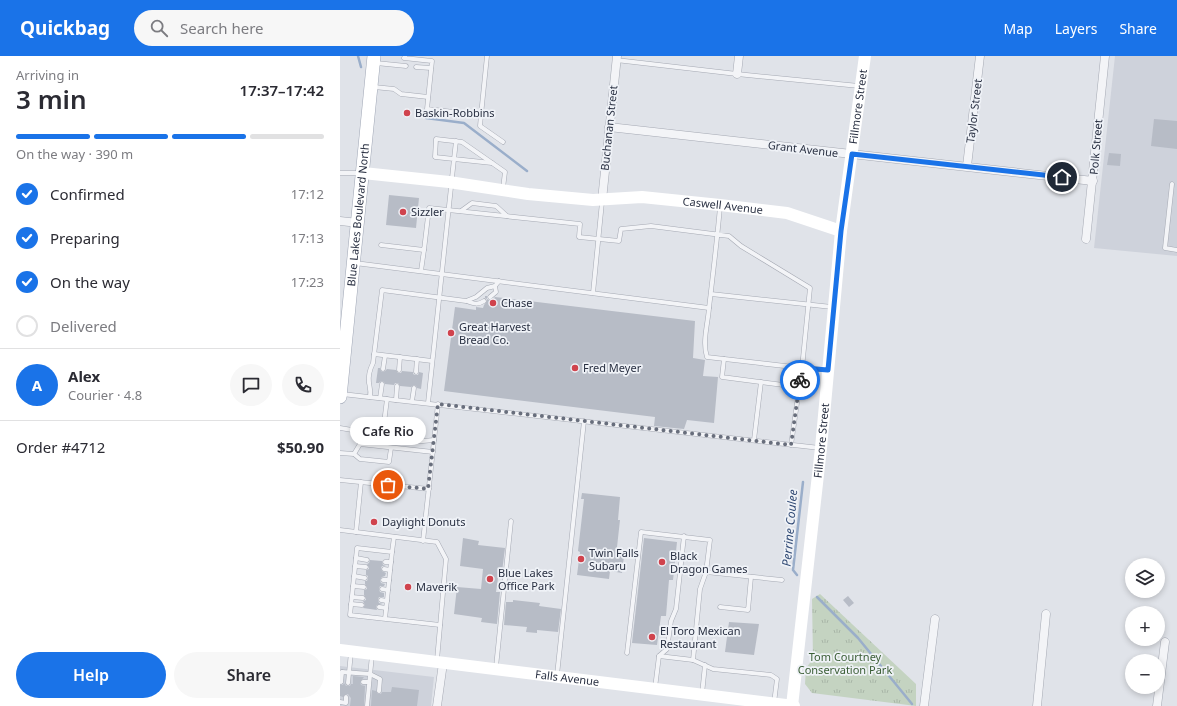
<!DOCTYPE html>
<meta charset="utf-8">
<style>
:root{--surface:#fff;--page:#f7f7f7;--text:#2b2b33;--muted:#7c7c81;--line:#e1e1e2;--accent:#1a73e8}
body{margin:0;font-family:"Noto Sans",sans-serif;background:var(--page);color:var(--text);height:100vh;display:flex;flex-direction:column;font-size:15px;white-space:nowrap}
*{box-sizing:border-box;margin:0}
p{font-size:13px;color:var(--muted)}
.icon{flex:none;width:22px;height:22px;fill:none;stroke:currentColor;stroke-width:2;stroke-linecap:round;stroke-linejoin:round}
.map{position:relative;flex:1;overflow:hidden}
.details{display:flex;flex-direction:column;background:var(--surface);width:340px}
.details>*{flex:none}
.buttons{position:absolute;left:785px;top:502px;display:grid;gap:8px}
.buttons a{display:grid;place-items:center;width:40px;height:40px;border-radius:50%;background:var(--surface);box-shadow:0 2px 6px #0003;font-size:20px}
.pin{position:absolute;display:grid;place-items:center;width:34px;height:34px;color:#fff;margin:-17px;border:2px solid #fff;border-radius:50%;box-shadow:0 1px 4px #0007}
.courier{position:absolute;display:grid;place-items:center;width:40px;height:40px;margin:-20px;border:3px solid #1a73e8;border-radius:50%;background:#fff;color:#222;box-shadow:0 1px 5px #0007}
.bubble{position:absolute;height:28px;border-radius:14px;background:var(--surface);box-shadow:0 2px 6px #0003;font-size:13px;font-weight:600;line-height:28px;text-align:center}
.headline em{font-style:normal;font-weight:600}
.headline div{display:flex;flex-direction:column-reverse}
.headline{display:flex;align-items:center;justify-content:space-between;height:68px;padding:0 16px}
h1{font-size:26px;font-weight:600;line-height:30px}
.bar{display:grid;grid-template-columns:repeat(4,1fr);gap:6px 4px;align-content:center;height:48px;padding:0 16px}
.bar i{height:5px;border-radius:3px;background:var(--line)}
.bar .current{background:var(--accent)}
.bar p{grid-column:span 4}
.line{display:flex;align-items:center;gap:10px;padding:0 16px;border-top:1px solid var(--line)}
.line div{flex:1}
.round{display:grid;place-items:center;flex:none;width:42px;height:42px;border-radius:21px;background:var(--page)}
ol{padding:0 16px;list-style:none}
li{display:flex;align-items:center;gap:12px;height:44px}
li p{margin-inline-start:auto}
li .icon{padding:4px;border-radius:50%;background:var(--accent);color:#fff;stroke-width:4}
li:last-child{color:var(--muted)}
li i{width:22px;height:22px;border:2px solid var(--line);border-radius:50%}
.action{display:flex;gap:8px;margin-top:auto;padding:8px 16px}
.action a{flex:1;height:46px;border-radius:24px;background:var(--accent);color:#fff;font-size:16px;font-weight:600;line-height:46px;text-align:center}
.action a+a{background:var(--page);color:var(--text)}
header{display:flex;align-items:center;gap:24px;box-sizing:border-box;height:56px;padding:0 20px;background:var(--accent);color:#fff}
header strong{font-size:19px}
nav{display:flex;gap:22px;margin-inline-start:auto;font-size:14px}
.search{width:280px;height:36px;background:var(--page);display:flex;align-items:center;gap:10px;box-sizing:border-box;padding:0 14px;border-radius:22px;color:var(--muted);font-size:15px}
main{display:flex;flex:1;min-height:0}
.map>svg:first-child{display:block}
.built{fill:#ced2db}
.park{fill:url(#park-tufts)}
.lines{fill:none;stroke-linecap:round;stroke-linejoin:round}
.stream{stroke:#9aaeca;stroke-width:2.5}
.building{fill:#b7bcc6}
.lane-casing{stroke:#a5a9b3;stroke-width:5}
.street-casing{stroke:#a5a9b3;stroke-width:9}
.primary-casing{stroke:#9fa6b5;stroke-width:14}
.lane{stroke:#f3f4f7;stroke-width:4}
.street{stroke:#f3f4f7;stroke-width:8}
.secondary{stroke:#fff;stroke-width:12}
.primary{stroke:#fff;stroke-width:13}
.done{stroke:#686e7c;stroke-width:4;stroke-dasharray:0 7.2}
.route{stroke:#1a73e8;stroke-width:5}
.poi-dot{fill:#d0434d;stroke:#eff2f7;stroke-width:1.5}
.labels{text-anchor:middle;stroke-width:3.5;stroke-linejoin:round;paint-order:stroke}
.street-label{font-size:11px;fill:#282f41;stroke:#eff2f7}
.poi-label{font-size:11px;fill:#282f41;stroke:#eff2f7;text-anchor:start}
.park-label{font-size:11px;fill:#3a5d35;stroke:#eff2f7}
.water-label{font-size:12px;font-style:italic;fill:#324b75;stroke:#eff2f7}
</style>
<header>
<strong>Quickbag</strong>
<div class="search"><svg class="icon" aria-label="search" viewBox="0 0 24 24"><circle cx="10" cy="10" r="6"/><path d="M15 15l6 6"/></svg>Search here</div>
<nav><a>Map</a><a>Layers</a><a>Share</a></nav>
</header>
<main>
<section class="details">
<div class="headline"><div><h1>3 min</h1><p>Arriving in</p></div><em>17:37–17:42</em></div>
<div class="bar"><i class="current"></i><i class="current"></i><i class="current"></i><i></i><p>On the way · 390 m</p></div>
<ol>
<li><svg class="icon" aria-label="check" viewBox="0 0 24 24"><path d="M5 12l5 5 9-10"/></svg>Confirmed<p>17:12</p></li>
<li><svg class="icon" aria-label="check" viewBox="0 0 24 24"><path d="M5 12l5 5 9-10"/></svg>Preparing<p>17:13</p></li>
<li><svg class="icon" aria-label="check" viewBox="0 0 24 24"><path d="M5 12l5 5 9-10"/></svg>On the way<p>17:23</p></li>
<li><i></i>Delivered</li>
</ol>
<div class="line" style="height:72px"><b class="round" style="background:var(--accent);color:#fff">A</b><div><b>Alex</b><p>Courier · 4.8</p></div><a class="round"><svg class="icon" aria-label="chat" viewBox="0 0 24 24"><path d="M4 5h16v11H9l-5 4z"/></svg></a><a class="round"><svg class="icon" aria-label="phone" viewBox="0 0 24 24"><path d="M5 4h4l2 5-3 2q2 4 5 5l2-3 5 2v4C11 20 4 13 5 4z"/></svg></a></div>
<div class="line" style="height:52px"><div>Order #4712</div><b>$50.90</b></div>
<div class="action"><a>Help</a><a>Share</a></div>
</section>
<div class="map">
<svg width="837" height="650" viewBox="0 0 837 650">
<defs>
<pattern id="park-tufts" width="24" height="20" patternUnits="userSpaceOnUse"><rect width="24" height="20" fill="#c4d3c1"/><path d="M3 7l-1-3M5 7V3M7 7l1-3M15 17l-1-3M17 17v-4M19 17l1-3" fill="none" stroke="#a8b5a7"/></pattern>
</defs>
<rect width="100%" height="100%" fill="#e0e3e9"/>
<g class="built">
<path d="M775,0H837V200L754,192Z"/>
<path d="M0,610L94,621L91,650H0Z"/>
</g>
<path class="park" d="M480,538L576,628V650L472,637L465,628L466,612L473,603L472,543Z"/>
<g class="lines">
<g class="stream">
<path d="M18,0L21,11"/>
<path d="M86,62L124,67L187,115"/>
<path d="M457,519L453,514L463,426"/>
<path d="M477,541L518,582L572,648"/>
</g>
</g>
<g class="building">
<path d="M814,63L837,65V93L811,90Z"/>
<path d="M769,97L781,98L780,110L767,109Z"/>
<path d="M49,139L79,142L76,172L46,169Z"/>
<path d="M145,240H147V243L149,244H152L155,241L355,265L353,302L365,304L363,320L378,321L374,367L347,364L344,373L314,370L315,361L104,335L115,251L136,254V251L143,252L144,249L147,245V243L145,242Z"/>
<path d="M38,312H40L41,315L43,316L45,315L47,313L56,314L58,317H61L62,315L73,316V318L75,319H78L79,316L83,317L81,333L77,332L76,330L74,329L71,331L60,330L58,327H55L54,329L45,328L44,326L42,325L40,326L39,327H36Z"/>
<path d="M242,437L280,441L278,464H280L276,500H284L282,517L270,515L269,523L237,519L240,496L238,495L244,443H241Z"/>
<path d="M123,482L139,485L138,489L165,492L162,516L159,515L156,536H160L157,568L141,566L142,562L114,558L117,531L141,533L143,513L120,510Z"/>
<path d="M304,482L337,486L333,524H329L326,560H321L317,589L292,587Z"/>
<path d="M30,504L42,505L43,509L46,510H42L41,512L42,515L46,517L45,520L42,521L40,524L41,527L45,528L44,530H40L39,533L40,536L44,537V541H39L38,544L39,547L43,548L37,549L36,551L37,554L23,552L25,549L23,545L26,544V542L24,539V534L27,533V531L25,528V525H27L28,522V520L26,519V514L29,513V511L27,508L29,507Z"/>
<path d="M508,540L514,547L509,551L503,544Z"/>
<path d="M173,544L200,547L199,550L221,553L218,576L197,574V577L186,576L187,571L164,569L166,546H173Z"/>
<path d="M389,566L419,568L414,599L385,596Z"/>
<path d="M13,620L24,621L20,626L21,629L25,630L24,650H10L11,642L10,641L8,638H6L3,641L0,640V629H3L4,627L6,630H10L11,628H13Z"/>
<path d="M52,631L79,634L77,650H31L32,634L36,635L38,638H41L42,636H51Z"/>
</g>
<g class="lines">
<defs>
<g id="lane">
<path d="M65,0L64,2L92,5L87,53L141,59L147,0"/>
<path d="M276,4L397,18L519,30"/>
<path d="M36,7L66,10"/>
<path d="M76,11L91,12"/>
<path d="M34,31L54,33L61,38L88,41"/>
<path d="M141,59L140,70L163,86"/>
<path d="M116,85L114,103L152,107"/>
<path d="M0,117H20"/>
<path d="M832,128L825,192L837,194"/>
<path d="M121,155L132,147L156,150L167,160"/>
<path d="M41,189L84,194L89,152L240,168L239,181L279,185L281,173L311,170L389,180L401,190L470,232L462,312L367,301C362,286 368,267 369,252C373,218 377,185 380,151"/>
<path d="M15,207L369,252"/>
<path d="M81,215L84,194"/>
<path d="M253,237L262,146"/>
<path d="M371,238L492,251"/>
<path d="M150,241L156,236L155,230"/>
<path d="M127,245C134,248 138,249 144,245"/>
<path d="M34,298L92,305"/>
<path d="M384,303L382,321L459,331"/>
<path d="M43,313L45,300"/>
<path d="M59,314L60,301"/>
<path d="M76,316L77,303"/>
<path d="M2,338L480,392"/>
<path d="M30,341C31,335 30,332 29,327C28,320 30,313 33,307L42,234L126,245L136,241L147,232L155,230L159,225"/>
<path d="M40,342L42,328"/>
<path d="M56,344L57,330"/>
<path d="M72,345L74,332"/>
<path d="M88,347L114,103L95,101L96,83L122,86L165,116L163,132"/>
<path d="M0,372L18,375L32,382L72,386L94,384"/>
<path d="M29,380L39,376L44,367L47,343"/>
<path d="M414,384L421,326"/>
<path d="M451,389L462,312L488,314"/>
<path d="M0,397L14,398L20,403L49,406L51,392"/>
<path d="M14,398L20,388L93,396"/>
<path d="M0,424L89,433"/>
<path d="M0,474L97,486L106,503L97,604"/>
<path d="M16,476L21,426"/>
<path d="M83,485L98,348"/>
<path d="M52,496L54,481"/>
<path d="M16,502L27,504"/>
<path d="M45,506H51"/>
<path d="M15,510L26,511"/>
<path d="M44,513L50,514"/>
<path d="M14,520L25,522"/>
<path d="M43,524H49"/>
<path d="M13,530L24,531"/>
<path d="M42,533L48,534"/>
<path d="M12,541L23,542"/>
<path d="M41,544L47,545"/>
<path d="M11,548L22,549"/>
<path d="M39,551L46,552"/>
<path d="M380,551L408,554L411,521"/>
<path d="M45,563L52,496L17,492L10,559L100,569"/>
<path d="M287,597L301,476L370,484L366,516L442,524"/>
<path d="M319,600L353,604L373,613L431,619L437,623L434,647"/>
<path d="M353,604L360,533L366,516"/>
<path d="M156,611L171,465"/>
<path d="M0,618L2,616L30,618L40,623L39,635"/>
<path d="M217,619L244,365"/>
<path d="M1,626L2,616"/>
<path d="M23,626H29"/>
<path d="M8,627L11,596"/>
<path d="M315,632L319,600L327,593L331,565L336,553L344,480"/>
<path d="M362,638L365,609"/>
<path d="M0,646L6,647V641"/>
<path d="M27,650L32,599"/>
</g>
<g id="street">
<path d="M397,18L399,0"/>
<path d="M269,71L753,125"/>
<path d="M627,110L640,0"/>
<path d="M262,144L277,0"/>
<path d="M0,165L18,167"/>
<path d="M746,183L765,0"/>
<path d="M97,650L103,607"/>
<path d="M584,650L595,563"/>
<path d="M697,650L706,558"/>
<path d="M817,650L825,586"/>
</g>
<g id="primary">
<path id="s4" d="M0,341L34,0"/>
</g>
</defs>
<use href="#lane" class="lane-casing"/>
<use href="#street" class="street-casing"/>
<use href="#primary" class="primary-casing"/>
<use href="#lane" class="lane"/>
<use href="#street" class="street"/>
<g class="secondary">
<path id="s1" d="M23,117L109,126L188,138L253,144L302,141L380,149L447,157L501,175"/>
<path id="s2" d="M0,594L454,650"/>
<path id="s3" d="M452,650L481,392L501,175L525,0"/>
</g>
<use href="#primary" class="primary"/>
</g>
<g class="lines">
<path class="done" d="M48,429L88,433L98,348L451,389L460,324"/>
<path class="route" d="M460,324L462,312L488,314L501,175L512,98L722,121"/>
</g>
<g class="poi-dot">
<circle cx="67" cy="57" r="4"/>
<circle cx="63" cy="156" r="4"/>
<circle cx="153" cy="247" r="4"/>
<circle cx="111" cy="277" r="4"/>
<circle cx="235" cy="312" r="4"/>
<circle cx="34" cy="466" r="4"/>
<circle cx="241" cy="503" r="4"/>
<circle cx="322" cy="506" r="4"/>
<circle cx="150" cy="523" r="4"/>
<circle cx="68" cy="531" r="4"/>
<circle cx="312" cy="581" r="4"/>
</g>
<g class="labels">
<g class="street-label">
<text dy="4" stroke="none"><textPath href="#s3" startOffset="603">Fillmore Street</textPath></text>
<text transform="translate(634 55) rotate(-83)" y="4">Taylor Street</text>
<text transform="translate(269 72) rotate(-84)" y="4">Buchanan Street</text>
<text transform="translate(756 91) rotate(-85)" y="4">Polk Street</text>
<text transform="translate(463 93) rotate(7)" y="4">Grant Avenue</text>
<text dy="4" stroke="none"><textPath href="#s1" startOffset="362">Caswell Avenue</textPath></text>
<text dy="4" stroke="none"><textPath href="#s4" startOffset="183">Blue Lakes Boulevard North</textPath></text>
<text dy="4" stroke="none"><textPath href="#s3" startOffset="267">Fillmore Street</textPath></text>
<text dy="4" stroke="none"><textPath href="#s2" startOffset="229">Falls Avenue</textPath></text>
</g>
<g class="poi-label">
<text x="75" y="61">Baskin-Robbins</text>
<text x="71" y="160">Sizzler</text>
<text x="161" y="251">Chase</text>
<text x="119" y="275">Great Harvest<tspan x="119" dy="13">Bread Co.</tspan></text>
<text x="243" y="316">Fred Meyer</text>
<text x="42" y="470">Daylight Donuts</text>
<text x="249" y="501">Twin Falls<tspan x="249" dy="13">Subaru</tspan></text>
<text x="330" y="504">Black<tspan x="330" dy="13">Dragon Games</tspan></text>
<text x="158" y="521">Blue Lakes<tspan x="158" dy="13">Office Park</tspan></text>
<text x="76" y="535">Maverik</text>
<text x="320" y="579">El Toro Mexican<tspan x="320" dy="13">Restaurant</tspan></text>
</g>
<g class="park-label">
<text x="505" y="605">Tom Courtney<tspan x="505" dy="13">Conservation Park</tspan></text>
</g>
<g class="water-label">
<text transform="translate(450 472) rotate(-85)" y="4">Perrine Coulee</text>
</g>
</g>
</svg>
<div class="buttons">
<a><svg class="icon" aria-label="layers" viewBox="0 0 24 24"><path d="M12 4l9 5-9 5-9-5zM3 14l9 5 9-5"/></svg></a>
<a>+</a>
<a>−</a>
</div>
<div class="pin" style="left:48px;top:429px;background:#ea580c"><svg class="icon" aria-label="bag" viewBox="0 0 24 24"><path d="M5 8h14l-1 12H6zM9 8a3 3 0 0 1 6 0"/></svg></div>
<div class="pin" style="left:722px;top:121px;background:#1f2937"><svg class="icon" aria-label="home" viewBox="0 0 24 24"><path d="M3 11l9-7 9 7M6 9v11h12V9"/></svg></div>
<div class="courier" style="left:460px;top:324px"><svg class="icon" aria-label="bike" viewBox="0 0 24 24"><circle cx="6" cy="16" r="4"/><circle cx="18" cy="16" r="4"/><path d="M6 16l4-8h5l3 8M10 8l3 8H6M13 5h3"/></svg></div>
<div class="bubble" style="left:10px;top:361px;width:76px">Cafe Rio</div>
</div>
</main>
